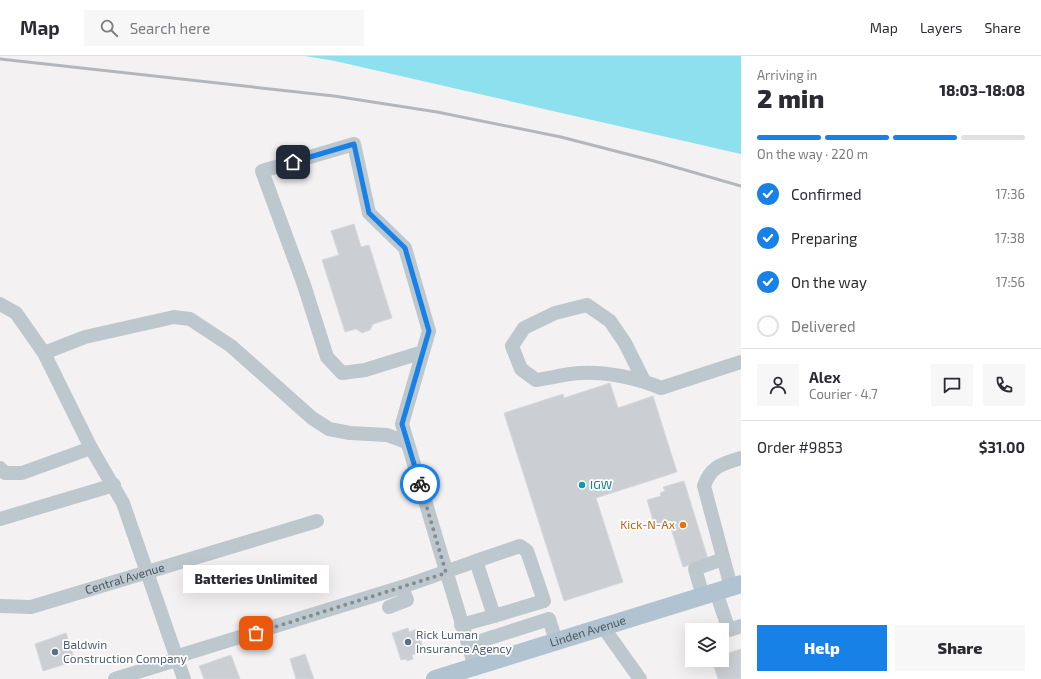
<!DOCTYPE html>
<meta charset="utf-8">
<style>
:root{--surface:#fff;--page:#f7f7f7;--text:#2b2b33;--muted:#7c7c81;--line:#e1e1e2;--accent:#1781e8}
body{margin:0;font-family:"Exo 2",sans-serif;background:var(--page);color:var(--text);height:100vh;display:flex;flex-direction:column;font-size:15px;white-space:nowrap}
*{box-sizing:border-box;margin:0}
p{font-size:13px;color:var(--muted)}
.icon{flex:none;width:22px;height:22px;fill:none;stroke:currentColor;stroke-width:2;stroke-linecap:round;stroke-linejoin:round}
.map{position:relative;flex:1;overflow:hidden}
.sheet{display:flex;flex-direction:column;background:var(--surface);width:300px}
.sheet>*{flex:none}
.controls{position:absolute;left:685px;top:567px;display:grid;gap:8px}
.controls a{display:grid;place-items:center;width:44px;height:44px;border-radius:0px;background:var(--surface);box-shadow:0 4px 16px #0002;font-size:20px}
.pin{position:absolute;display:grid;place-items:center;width:34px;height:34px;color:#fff;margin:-17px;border-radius:8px;box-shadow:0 2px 6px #0006}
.courier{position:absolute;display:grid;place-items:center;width:40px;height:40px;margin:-20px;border:3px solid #1781e8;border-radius:50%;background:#fff;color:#222;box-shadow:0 1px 5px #0007}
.bubble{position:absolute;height:28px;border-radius:0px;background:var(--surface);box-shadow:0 4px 16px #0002;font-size:13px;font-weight:800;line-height:28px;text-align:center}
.headline em{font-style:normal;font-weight:800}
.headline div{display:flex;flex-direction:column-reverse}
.headline{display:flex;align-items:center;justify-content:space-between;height:68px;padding:0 16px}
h1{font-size:26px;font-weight:800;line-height:30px}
.bar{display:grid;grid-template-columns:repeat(4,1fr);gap:6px 4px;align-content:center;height:48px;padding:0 16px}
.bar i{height:5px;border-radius:3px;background:var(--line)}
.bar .selected{background:var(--accent)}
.bar p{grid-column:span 4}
.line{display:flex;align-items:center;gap:10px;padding:0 16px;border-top:1px solid var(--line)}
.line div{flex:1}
.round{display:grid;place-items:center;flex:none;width:42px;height:42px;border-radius:0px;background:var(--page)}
ol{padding:0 16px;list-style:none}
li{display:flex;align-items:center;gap:12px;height:44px}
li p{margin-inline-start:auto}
li .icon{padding:4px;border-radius:50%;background:var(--accent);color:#fff;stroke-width:4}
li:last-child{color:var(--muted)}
li i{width:22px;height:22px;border:2px solid var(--line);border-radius:50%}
.primary-button{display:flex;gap:8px;margin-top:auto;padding:8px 16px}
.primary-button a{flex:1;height:46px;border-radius:0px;background:var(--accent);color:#fff;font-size:16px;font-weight:800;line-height:46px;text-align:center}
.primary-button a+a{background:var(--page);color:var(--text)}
header{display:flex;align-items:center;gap:24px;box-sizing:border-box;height:56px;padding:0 20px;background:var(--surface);border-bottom:1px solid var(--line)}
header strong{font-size:19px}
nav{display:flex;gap:22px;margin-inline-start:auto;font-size:14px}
.search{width:280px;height:36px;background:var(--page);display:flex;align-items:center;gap:10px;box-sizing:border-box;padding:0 14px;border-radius:0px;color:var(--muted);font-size:15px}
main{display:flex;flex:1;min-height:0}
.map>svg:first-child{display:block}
.water{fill:#8de0ee}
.building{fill:#cbcfd4;stroke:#d5d8dd}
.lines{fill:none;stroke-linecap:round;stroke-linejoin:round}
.minor{stroke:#bdc7ce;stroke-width:14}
.major{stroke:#b1c3d0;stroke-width:18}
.rail{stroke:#b3b7bc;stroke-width:3}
.done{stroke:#858c92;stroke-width:4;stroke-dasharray:0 7.2}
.route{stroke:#1781e8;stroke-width:5}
.culture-dot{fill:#0f9aa8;stroke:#fff;stroke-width:1.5}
.food-dot{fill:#e8710a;stroke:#fff;stroke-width:1.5}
.service-dot{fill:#5c6f8a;stroke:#fff;stroke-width:1.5}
.labels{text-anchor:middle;stroke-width:3.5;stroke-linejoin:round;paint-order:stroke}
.culture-label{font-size:12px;fill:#0d838f;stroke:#fff;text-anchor:start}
.food-label{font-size:12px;fill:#c56008;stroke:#fff;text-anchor:end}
.street-label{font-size:12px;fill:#49565f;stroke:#fff}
.service-label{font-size:12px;fill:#4e5e75;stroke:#fff;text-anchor:start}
</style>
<header>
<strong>Map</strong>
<div class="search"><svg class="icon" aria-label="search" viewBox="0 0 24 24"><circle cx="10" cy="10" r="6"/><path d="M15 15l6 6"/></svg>Search here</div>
<nav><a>Map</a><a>Layers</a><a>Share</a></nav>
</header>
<main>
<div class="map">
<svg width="741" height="623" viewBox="0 0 741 623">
<rect width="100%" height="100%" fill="#f4f1f2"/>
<path class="water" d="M305,0H741V98L335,5Z"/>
<g class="building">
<path d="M354,168L361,191L369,189L392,262L373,268L370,274L362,277L356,273L345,276L322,204L339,199L331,175Z"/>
<path d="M610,327L618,352L653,340L677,416L596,442L623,526L564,545L504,357L563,338L564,342Z"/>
<path d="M684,425L708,503L683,511L669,466L655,471L647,444L661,440L660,437L665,435L663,431Z"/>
<path d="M408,572L409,576L417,573L424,595L412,599L413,603L407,605L406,603L401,604L392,577Z"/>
<path d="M66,577L75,605L43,615L35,588Z"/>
<path d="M741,593V623H718L712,604H722V599Z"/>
<path d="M305,598L314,623H296L290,603Z"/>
<path d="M231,599L240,623H204L199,610Z"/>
</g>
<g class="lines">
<g class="minor">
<path d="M0,248L16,257L44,297L91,392L123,447L184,623"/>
<path d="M423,296L365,314L342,317L327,301L304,229L262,115L354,88L369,157L405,192L429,275L402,368L475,611"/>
<path d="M44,297L85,281L174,261L190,263L231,290L312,362L329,373L350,377L387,379L406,386"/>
<path d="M644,325L625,287L610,265L587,249L555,257L524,272L512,290L521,313L536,324C550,322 565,318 579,317C604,315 638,322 661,332L741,306"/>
<path d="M0,412L5,417H22L91,392"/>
<path d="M0,463L114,429"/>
<path d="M520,490L527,495L544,545L494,560L476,505Z"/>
<path d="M731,531L704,430C711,410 722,408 741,402"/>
<path d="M716,536L729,574L741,570"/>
<path d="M703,540L695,513L723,503"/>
<path id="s1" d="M0,550L31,551L317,465"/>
<path d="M389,551L407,544L402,531"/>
<path d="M461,569L494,560"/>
<path d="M603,571L640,623"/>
<path d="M468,589L549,563L556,585"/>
<path d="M175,601L402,531L476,505"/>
<path d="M115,623L176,604"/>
</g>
<path class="major" id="s2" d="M435,623L741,528"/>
<path class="rail" d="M0,3L334,40L437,56L561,81L654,105L741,130"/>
</g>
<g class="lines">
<path class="done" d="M256,577L446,517L420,428"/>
<path class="route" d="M293,106L354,88L369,157L405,192L429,275L402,368L420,428"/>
</g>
<circle class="culture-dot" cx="582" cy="429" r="4"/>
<circle class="food-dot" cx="683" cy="469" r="4"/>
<g class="service-dot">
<circle cx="408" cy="586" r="4"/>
<circle cx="55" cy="596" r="4"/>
</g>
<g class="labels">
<g class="culture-label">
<text x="590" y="433">IGW</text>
</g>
<g class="food-label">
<text x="675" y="473">Kick-N-Ax</text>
</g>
<g class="street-label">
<text dy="4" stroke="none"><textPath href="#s1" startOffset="129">Central Avenue</textPath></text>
<text dy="4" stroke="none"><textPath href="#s2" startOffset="160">Linden Avenue</textPath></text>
</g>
<g class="service-label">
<text x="416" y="583">Rick Luman<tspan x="416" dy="14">Insurance Agency</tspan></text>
<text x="63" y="593">Baldwin<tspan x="63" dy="14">Construction Company</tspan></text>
</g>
</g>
</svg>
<div class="controls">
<a><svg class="icon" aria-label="layers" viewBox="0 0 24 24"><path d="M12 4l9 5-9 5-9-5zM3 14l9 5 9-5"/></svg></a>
</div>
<div class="pin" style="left:256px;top:577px;background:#ea580c"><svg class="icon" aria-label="bag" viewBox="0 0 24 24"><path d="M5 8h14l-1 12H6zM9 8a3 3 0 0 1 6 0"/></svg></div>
<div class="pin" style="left:293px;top:106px;background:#1f2937"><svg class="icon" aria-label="home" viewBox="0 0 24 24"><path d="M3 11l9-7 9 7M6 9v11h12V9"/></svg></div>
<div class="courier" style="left:420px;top:428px"><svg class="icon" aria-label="bike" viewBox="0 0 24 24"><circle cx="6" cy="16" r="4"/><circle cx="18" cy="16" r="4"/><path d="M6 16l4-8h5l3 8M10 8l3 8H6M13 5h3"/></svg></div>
<div class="bubble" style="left:183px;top:509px;width:146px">Batteries Unlimited</div>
</div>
<section class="sheet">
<div class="headline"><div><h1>2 min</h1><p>Arriving in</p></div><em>18:03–18:08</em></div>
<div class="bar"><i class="selected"></i><i class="selected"></i><i class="selected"></i><i></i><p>On the way · 220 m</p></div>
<ol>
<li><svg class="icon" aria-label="check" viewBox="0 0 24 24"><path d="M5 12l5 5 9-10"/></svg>Confirmed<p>17:36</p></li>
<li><svg class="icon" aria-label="check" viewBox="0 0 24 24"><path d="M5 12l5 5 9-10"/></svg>Preparing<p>17:38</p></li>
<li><svg class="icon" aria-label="check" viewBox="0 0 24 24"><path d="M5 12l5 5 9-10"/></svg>On the way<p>17:56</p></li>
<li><i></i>Delivered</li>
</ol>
<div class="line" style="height:72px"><a class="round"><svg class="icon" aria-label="person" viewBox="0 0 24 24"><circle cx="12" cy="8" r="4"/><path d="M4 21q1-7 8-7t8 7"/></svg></a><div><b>Alex</b><p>Courier · 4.7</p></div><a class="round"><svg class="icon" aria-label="chat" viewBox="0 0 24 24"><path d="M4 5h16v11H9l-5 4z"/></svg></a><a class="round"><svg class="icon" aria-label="phone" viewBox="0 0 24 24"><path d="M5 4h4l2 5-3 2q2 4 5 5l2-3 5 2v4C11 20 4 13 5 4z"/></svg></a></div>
<div class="line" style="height:52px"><div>Order #9853</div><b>$31.00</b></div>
<div class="primary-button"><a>Help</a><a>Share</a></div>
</section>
</main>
